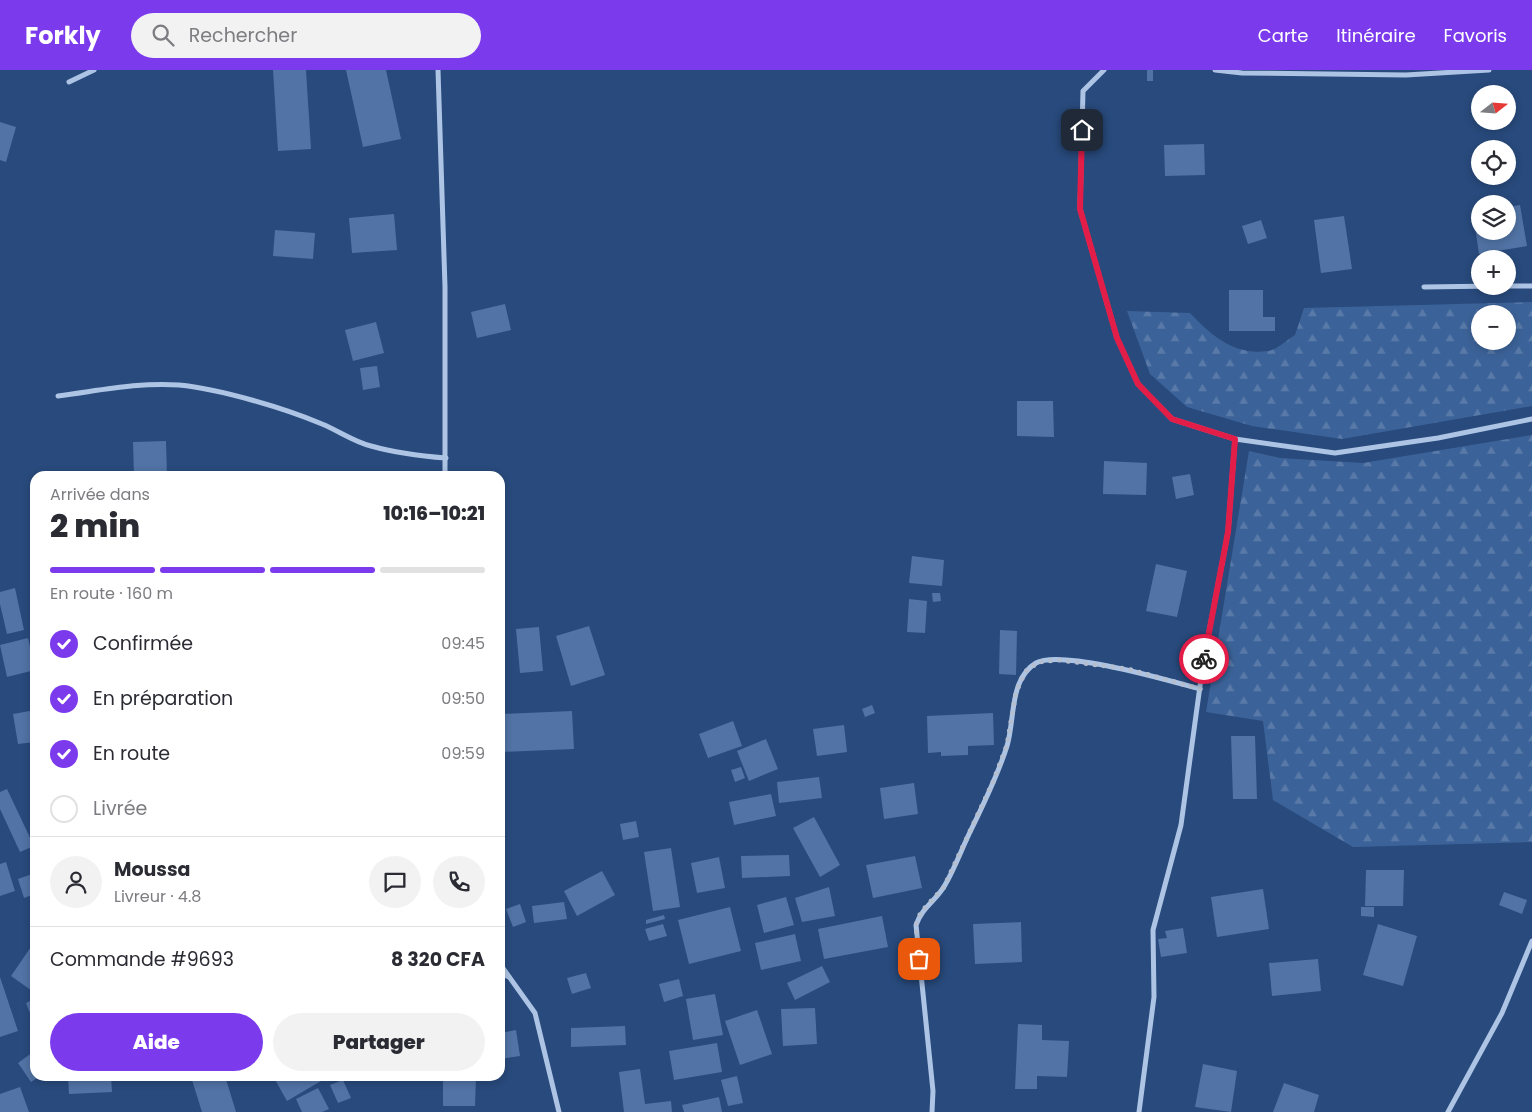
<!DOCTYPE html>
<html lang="fr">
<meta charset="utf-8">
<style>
:root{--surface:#fff;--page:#f2f2f3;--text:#2b2b33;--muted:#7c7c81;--line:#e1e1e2;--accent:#7c3aed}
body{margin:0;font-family:Poppins,sans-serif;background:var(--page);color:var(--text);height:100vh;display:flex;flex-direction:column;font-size:19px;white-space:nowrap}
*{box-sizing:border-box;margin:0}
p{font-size:16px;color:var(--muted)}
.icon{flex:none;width:28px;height:28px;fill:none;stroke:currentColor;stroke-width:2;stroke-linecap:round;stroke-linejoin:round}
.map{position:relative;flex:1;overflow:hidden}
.details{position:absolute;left:30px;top:401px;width:475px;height:610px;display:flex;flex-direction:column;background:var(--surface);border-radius:15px;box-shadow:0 2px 8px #0003}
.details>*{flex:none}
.needle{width:32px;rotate:73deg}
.tools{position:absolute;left:1471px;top:15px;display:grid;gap:10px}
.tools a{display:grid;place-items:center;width:45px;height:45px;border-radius:50%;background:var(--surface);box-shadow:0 2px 8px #0003;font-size:25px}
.pin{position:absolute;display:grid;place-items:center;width:42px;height:42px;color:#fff;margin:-21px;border-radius:10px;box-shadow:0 2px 8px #0006}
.courier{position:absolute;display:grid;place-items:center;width:50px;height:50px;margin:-25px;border:4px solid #e11d48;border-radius:50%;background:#fff;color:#222;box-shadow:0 1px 6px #0007}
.head em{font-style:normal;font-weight:800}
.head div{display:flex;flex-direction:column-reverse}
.head{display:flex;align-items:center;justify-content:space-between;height:85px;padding:0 20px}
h1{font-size:32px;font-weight:800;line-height:38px}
.bar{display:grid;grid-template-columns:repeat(4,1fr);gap:8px 5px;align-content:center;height:60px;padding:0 20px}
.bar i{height:6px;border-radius:4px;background:var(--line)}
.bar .active{background:var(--accent)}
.bar p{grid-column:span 4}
.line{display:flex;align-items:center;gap:12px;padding:0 20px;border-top:1px solid var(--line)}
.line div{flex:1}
.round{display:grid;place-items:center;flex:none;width:52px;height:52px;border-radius:26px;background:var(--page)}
ol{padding:0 20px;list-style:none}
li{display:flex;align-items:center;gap:15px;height:55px}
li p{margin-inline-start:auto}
li .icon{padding:5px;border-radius:50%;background:var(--accent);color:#fff;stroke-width:4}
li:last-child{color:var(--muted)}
li i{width:28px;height:28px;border:2px solid var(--line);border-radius:50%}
.button{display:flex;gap:10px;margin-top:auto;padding:10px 20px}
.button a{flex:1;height:58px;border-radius:30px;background:var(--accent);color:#fff;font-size:20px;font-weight:800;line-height:58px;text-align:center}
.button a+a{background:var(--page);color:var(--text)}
header{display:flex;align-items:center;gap:30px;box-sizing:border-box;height:70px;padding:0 25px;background:var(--accent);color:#fff}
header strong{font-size:24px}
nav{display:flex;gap:28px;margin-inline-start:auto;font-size:18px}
.search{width:350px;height:45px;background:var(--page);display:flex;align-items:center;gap:12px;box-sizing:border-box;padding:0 18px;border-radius:28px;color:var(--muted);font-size:19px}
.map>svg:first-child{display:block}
.forest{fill:url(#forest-firs);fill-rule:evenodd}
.building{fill:#5173a5}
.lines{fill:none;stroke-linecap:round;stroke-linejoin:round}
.street{stroke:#adc4e4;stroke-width:5}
.done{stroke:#b4c0d1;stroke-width:5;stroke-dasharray:0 9}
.route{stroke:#e11d48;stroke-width:6}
</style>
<header>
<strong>Forkly</strong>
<div class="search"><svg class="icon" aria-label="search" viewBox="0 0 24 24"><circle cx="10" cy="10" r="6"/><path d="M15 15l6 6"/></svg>Rechercher</div>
<nav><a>Carte</a><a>Itinéraire</a><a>Favoris</a></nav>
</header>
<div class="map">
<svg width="1532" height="1042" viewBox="0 0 1532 1042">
<defs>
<pattern id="forest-firs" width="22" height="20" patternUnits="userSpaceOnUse" patternTransform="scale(1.25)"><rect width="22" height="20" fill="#3c6399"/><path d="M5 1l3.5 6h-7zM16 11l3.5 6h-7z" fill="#597aa8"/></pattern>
</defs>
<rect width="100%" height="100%" fill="#284a7c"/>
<g class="forest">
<path d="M1532,232V336L1342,369L1252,356L1187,337L1150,304L1127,241L1190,243C1211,265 1234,286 1268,281C1276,280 1287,270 1295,265L1304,238ZM1480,244H1508V271H1480Z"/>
<path d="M1532,365V772L1353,777L1273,730L1263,651L1206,642L1249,381L1280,388L1363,393Z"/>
</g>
<g class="building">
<path d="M273,0H306L311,79L278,81Z"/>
<path d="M346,0H386L401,69L363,77Z"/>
<rect x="1147" y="0" width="6" height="11"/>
<path d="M0,52L16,57L6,92L0,90Z"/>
<path d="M1204,74L1205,105L1165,106L1164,75Z"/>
<path d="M1520,135L1527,176L1479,184L1473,143L1480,141V161H1508V137Z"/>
<path d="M394,144L397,180L352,183L349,148Z"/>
<path d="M1344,146L1352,199L1321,203L1314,150Z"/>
<path d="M1261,150L1267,168L1248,174L1242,156Z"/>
<path d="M275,160L315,163L313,189L273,186Z"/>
<path d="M1229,220H1263V247H1275V261H1229Z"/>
<path d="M505,234L511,260L477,268L471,242Z"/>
<path d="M376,252L384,283L353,291L345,260Z"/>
<path d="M377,296L380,317L363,320L360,298Z"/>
<path d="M1017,331H1053L1054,367L1017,366Z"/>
<path d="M166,371L167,406H134L133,372Z"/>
<path d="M1104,391L1147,393L1146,425L1103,424Z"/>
<path d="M1190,404L1194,425L1176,429L1172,407Z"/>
<path d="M912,486L944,490L942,516L909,513Z"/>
<path d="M1156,494L1187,501L1177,547L1146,541Z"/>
<path d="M15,518L24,560L7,564L0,534V522Z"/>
<path d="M932,523H940L941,531L933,532Z"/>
<path d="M909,529L927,531L925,563L907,562Z"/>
<path d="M589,556L605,605L571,616L556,566Z"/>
<path d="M539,557L543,601L520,603L516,559Z"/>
<path d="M1000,560L1017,561L1016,605L999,604Z"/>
<path d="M28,568L35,600L7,607L0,575Z"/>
<path d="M872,635L875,643L865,647L862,639Z"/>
<path d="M35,640V672L18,674L13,644Z"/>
<path d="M572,641L574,679L500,682V644Z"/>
<path d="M993,643L994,675L968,676V685L941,686V682L928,683L927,646Z"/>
<path d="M733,651L742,676L708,688L699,664Z"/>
<path d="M844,655L847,682L817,686L813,659Z"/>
<path d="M1231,666H1255L1257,729H1233Z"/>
<path d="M766,669L778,699L749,711L737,681Z"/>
<path d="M741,697L745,708L735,712L731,700Z"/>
<path d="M819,707L822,728L779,733L777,712Z"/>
<path d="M914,713L918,744L884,749L880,718Z"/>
<path d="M7,719L34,776L20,782L0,739V722Z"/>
<path d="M771,724L776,746L734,755L729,732Z"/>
<path d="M814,747L840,795L820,807L793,758Z"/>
<path d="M636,751L639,767L623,770L620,754Z"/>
<path d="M671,778L680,837L653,841L644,782Z"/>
<path d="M789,785L790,806L742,808L741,786Z"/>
<path d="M915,786L922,818L873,828L866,795Z"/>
<path d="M719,787L725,818L697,823L691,793Z"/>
<path d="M6,792L15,821L0,826V794Z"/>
<path d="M1366,800H1404L1403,836H1365Z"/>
<path d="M602,801L615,825L577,846L564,821Z"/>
<path d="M35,803V824L24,828L18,809Z"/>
<path d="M829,817L835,846L802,852L795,828Z"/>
<path d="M1263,819L1269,859L1217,867L1211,827Z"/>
<path d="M1504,822L1527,830L1522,844L1499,835Z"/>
<path d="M786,827L794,855L764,863L757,835Z"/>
<path d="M564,832L567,849L534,853L532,836Z"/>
<path d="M520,834L526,852L513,857L506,839Z"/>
<path d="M730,837L741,881L689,894L678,850Z"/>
<path d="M1361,837H1374V847L1361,846Z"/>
<path d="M664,845L665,849L646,854V850Z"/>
<path d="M882,846L888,877L824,889L818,859Z"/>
<path d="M1021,852L1022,892L975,894L973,854Z"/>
<path d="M663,854L667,866L649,871L645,859Z"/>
<path d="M1378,854L1417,866L1403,916L1363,905Z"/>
<path d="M1183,858L1187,883L1161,887L1158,869L1167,868L1165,861Z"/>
<path d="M795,864L801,891L761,900L755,873Z"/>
<path d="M35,871V923L11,906Z"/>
<path d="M1318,889L1321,921L1272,926L1269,893Z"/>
<path d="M822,896L830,912L795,930L787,913Z"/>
<path d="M586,903L591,918L572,924L567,908Z"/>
<path d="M0,907L18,961L0,967Z"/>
<path d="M679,909L683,926L664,932L659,914Z"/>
<path d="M715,924L723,965L693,970L686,929Z"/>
<path d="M35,929V956L26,933Z"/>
<path d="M815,938L817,974L783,976L781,939Z"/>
<path d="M757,940L772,984L740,995L725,951Z"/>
<path d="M1018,954L1042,955V970L1069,971L1067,1007L1037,1006V1019H1015Z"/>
<path d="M625,956L626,975L571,977V958Z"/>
<path d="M516,960L520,986L500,989V963Z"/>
<path d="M717,973L722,1002L674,1010L669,981Z"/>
<path d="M33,982L35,986V1006H40L31,1012L18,993Z"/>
<path d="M1203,994L1237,1001L1231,1042L1195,1037Z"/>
<path d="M640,999L645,1034L671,1031L672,1042H624L619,1002Z"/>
<path d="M68,1006H111L112,1022L69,1024Z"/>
<path d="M205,1006H225L236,1042H202L192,1010Z"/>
<path d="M273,1006H325L326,1008L287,1031Z"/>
<path d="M443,1006H476L475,1036H443Z"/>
<path d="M737,1006L743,1033L728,1036L721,1010Z"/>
<path d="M343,1010L351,1028L338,1033L330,1015Z"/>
<path d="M1284,1013L1319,1025L1314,1042H1273Z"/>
<path d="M20,1017L29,1042H0V1024Z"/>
<path d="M318,1018L329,1039L322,1042H302L296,1029Z"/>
<path d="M719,1027L722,1042H684L682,1035Z"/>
</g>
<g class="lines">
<g class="street">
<path d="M438,0L445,217V406"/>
<path d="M1104,0L1083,21L1080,139L1117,268L1138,314L1172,349L1235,369L1335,383L1438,368L1532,349"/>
<path d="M1215,0L1242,3L1406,5L1489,0"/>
<path d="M69,12L94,0"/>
<path d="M1508,216H1532"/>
<path d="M1424,217L1494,216"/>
<path d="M58,326C98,321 138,312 179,315C220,319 284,338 322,354C339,361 354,372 371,376C396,383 420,386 446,388"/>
<path d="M500,894L535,943L559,1042"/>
<path d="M500,903L509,907"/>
<path d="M932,1042L933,1021L916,855C923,836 936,831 945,815C955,798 962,778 971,760C984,733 998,705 1007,676C1015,650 1009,609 1036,593C1061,579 1170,611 1200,619"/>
<path d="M1139,1042L1154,927L1153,860L1181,755L1203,594L1228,462L1235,369"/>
<path d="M1448,1042L1502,943L1532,871"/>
</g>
</g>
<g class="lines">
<path class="done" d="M919,889L916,855L921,842L944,817L993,712L1007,675L1016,622L1025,602L1038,592L1059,590L1128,599L1200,619L1204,589"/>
<path class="route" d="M1082,60L1080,139L1117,268L1138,314L1172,349L1235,369L1228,462L1204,589"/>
</g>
</svg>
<div class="tools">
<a><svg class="needle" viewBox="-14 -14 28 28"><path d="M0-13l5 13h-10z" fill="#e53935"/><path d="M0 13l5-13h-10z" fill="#7c7c81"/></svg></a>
<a><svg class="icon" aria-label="locate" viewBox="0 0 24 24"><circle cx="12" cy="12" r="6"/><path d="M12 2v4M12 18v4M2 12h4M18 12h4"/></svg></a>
<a><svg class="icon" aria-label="layers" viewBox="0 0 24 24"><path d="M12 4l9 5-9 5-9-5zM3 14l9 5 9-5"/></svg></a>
<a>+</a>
<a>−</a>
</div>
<div class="pin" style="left:919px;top:889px;background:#ea580c"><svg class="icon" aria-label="bag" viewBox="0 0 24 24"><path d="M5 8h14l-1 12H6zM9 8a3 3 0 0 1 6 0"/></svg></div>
<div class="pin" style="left:1082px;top:60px;background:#1f2937"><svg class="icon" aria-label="home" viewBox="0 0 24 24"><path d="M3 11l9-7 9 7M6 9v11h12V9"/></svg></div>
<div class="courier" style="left:1204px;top:589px"><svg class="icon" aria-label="bike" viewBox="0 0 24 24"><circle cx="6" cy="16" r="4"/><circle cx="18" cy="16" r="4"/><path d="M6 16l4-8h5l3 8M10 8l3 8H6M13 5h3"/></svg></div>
<section class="details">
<div class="head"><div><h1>2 min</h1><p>Arrivée dans</p></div><em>10:16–10:21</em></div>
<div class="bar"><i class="active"></i><i class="active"></i><i class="active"></i><i></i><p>En route · 160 m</p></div>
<ol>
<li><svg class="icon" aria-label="check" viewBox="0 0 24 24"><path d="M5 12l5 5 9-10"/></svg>Confirmée<p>09:45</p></li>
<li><svg class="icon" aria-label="check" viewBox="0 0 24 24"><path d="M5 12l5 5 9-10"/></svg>En préparation<p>09:50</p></li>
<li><svg class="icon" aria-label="check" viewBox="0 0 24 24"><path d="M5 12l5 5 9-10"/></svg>En route<p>09:59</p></li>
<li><i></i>Livrée</li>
</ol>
<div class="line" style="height:90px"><a class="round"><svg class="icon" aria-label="person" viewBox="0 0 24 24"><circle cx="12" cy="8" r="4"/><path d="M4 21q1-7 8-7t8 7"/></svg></a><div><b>Moussa</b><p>Livreur · 4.8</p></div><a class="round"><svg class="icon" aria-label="chat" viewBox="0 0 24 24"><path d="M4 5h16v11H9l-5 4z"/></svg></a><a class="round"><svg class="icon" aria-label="phone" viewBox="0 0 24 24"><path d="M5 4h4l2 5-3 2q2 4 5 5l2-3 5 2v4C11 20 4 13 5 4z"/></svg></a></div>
<div class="line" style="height:65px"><div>Commande #9693</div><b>8 320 CFA</b></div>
<div class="button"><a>Aide</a><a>Partager</a></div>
</section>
</div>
